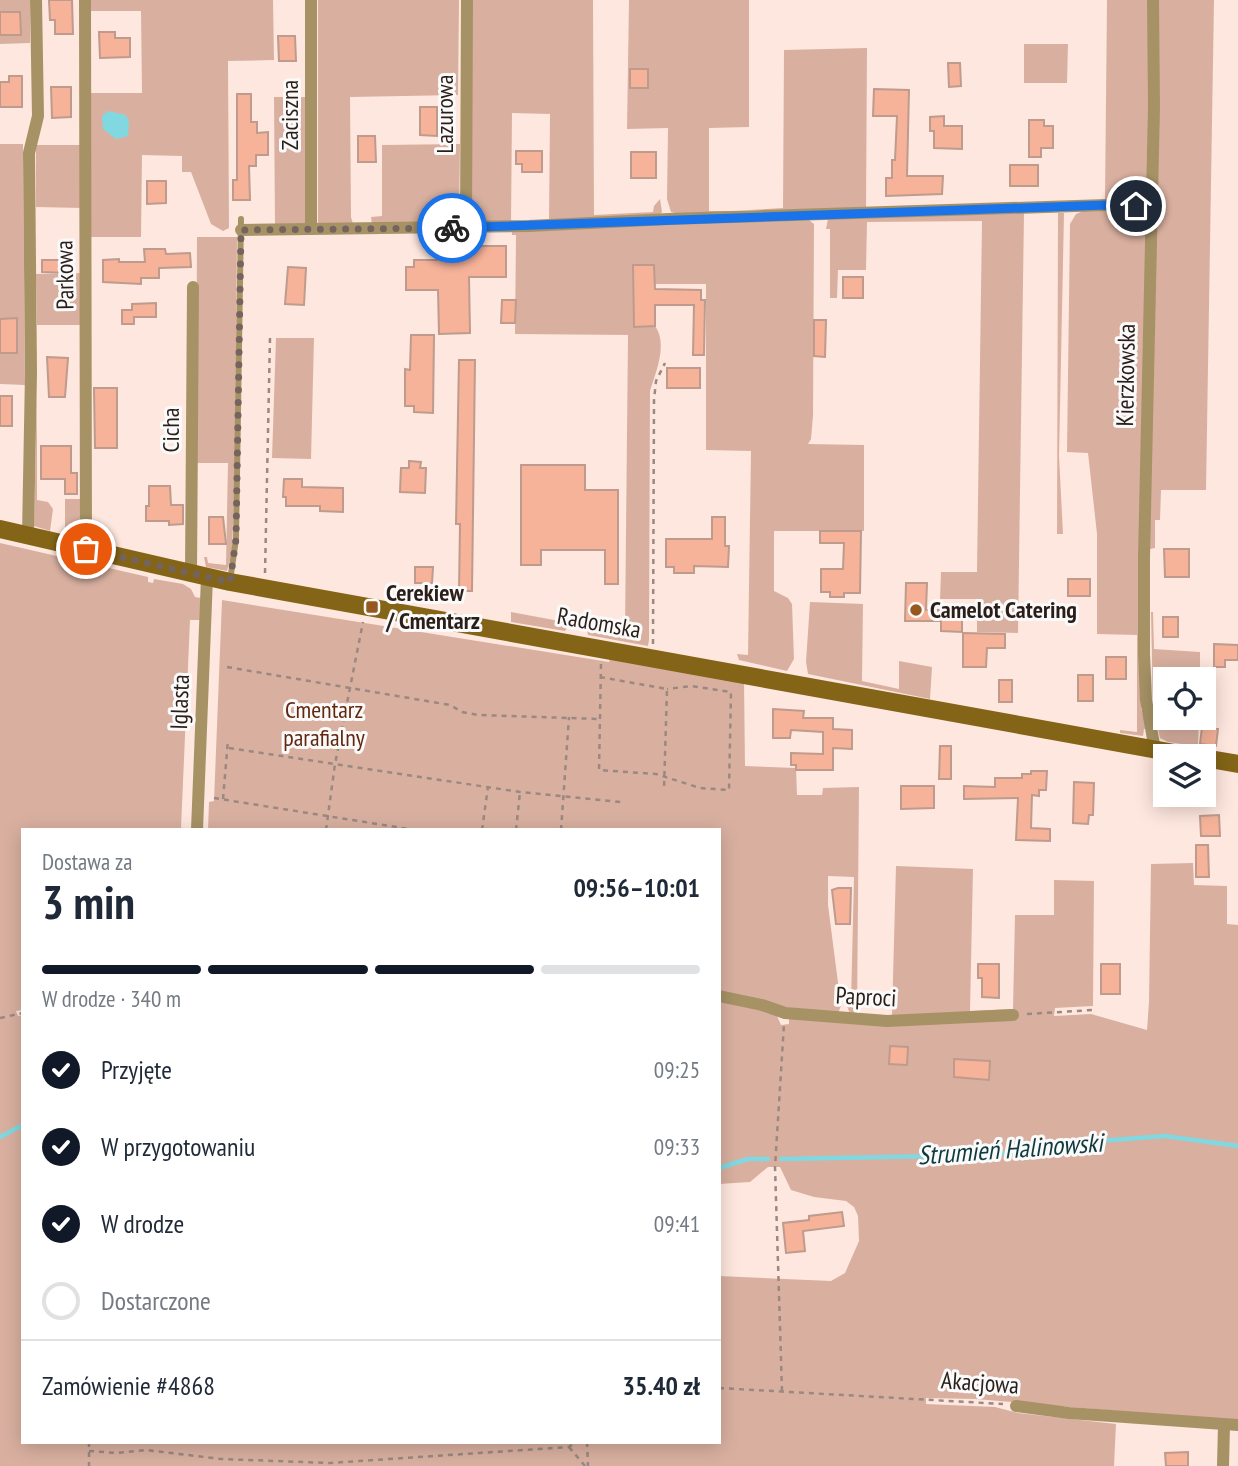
<!DOCTYPE html>
<html lang="pl">
<meta charset="utf-8">
<style>
:root{--surface:#fff;--page:#f6f6f7;--text:#1f2937;--muted:#747a83;--line:#e0e1e3;--accent:#111827}
body{margin:0;font-family:"PT Sans Narrow",sans-serif;background:var(--page);color:var(--text);height:100vh;display:flex;flex-direction:column;font-size:26px;white-space:nowrap}
*{box-sizing:border-box;margin:0}
p{font-size:23px;color:var(--muted)}
.icon{flex:none;width:38px;height:38px;fill:none;stroke:currentColor;stroke-width:2;stroke-linecap:round;stroke-linejoin:round}
.map{position:relative;flex:1;overflow:hidden}
.side{position:absolute;left:21px;top:828px;width:700px;height:616px;display:flex;flex-direction:column;background:var(--surface);border-radius:0px;box-shadow:0 4px 18px #0003}
.side>*{flex:none}
.fabs{position:absolute;left:1153px;top:667px;display:grid;gap:14px}
.fabs a{display:grid;place-items:center;width:63px;height:63px;border-radius:0px;background:var(--surface);box-shadow:0 4px 18px #0003;font-size:35px}
.pin{position:absolute;display:grid;place-items:center;width:60px;height:60px;color:#fff;margin:-30px;border:4px solid #fff;border-radius:50%;box-shadow:0 2px 7px #0007}
.courier{position:absolute;display:grid;place-items:center;width:70px;height:70px;margin:-35px;border:5px solid #1a73e8;border-radius:50%;background:#fff;color:#222;box-shadow:0 2px 9px #0007}
.headline em{font-style:normal;font-weight:600}
.headline div{display:flex;flex-direction:column-reverse}
.headline{display:flex;align-items:center;justify-content:space-between;height:119px;padding:0 21px}
h1{font-size:46px;font-weight:600;line-height:52px}
.bar{display:grid;grid-template-columns:repeat(4,1fr);gap:10px 7px;align-content:center;height:84px;padding:0 21px}
.bar i{height:9px;border-radius:5px;background:var(--line)}
.bar .active{background:var(--accent)}
.bar p{grid-column:span 4}
.line{display:flex;align-items:center;gap:18px;padding:0 21px;border-top:2px solid var(--line)}
.line div{flex:1}
ol{padding:0 21px;list-style:none}
li{display:flex;align-items:center;gap:21px;height:77px}
li p{margin-inline-start:auto}
li .icon{padding:7px;border-radius:50%;background:var(--accent);color:#fff;stroke-width:4}
li:last-child{color:var(--muted)}
li i{width:38px;height:38px;border:4px solid var(--line);border-radius:50%}
.map>svg:first-child{display:block}
.green{fill:#d9b0a0}
.water{fill:#81d8e1}
.lines{fill:none;stroke-linecap:round;stroke-linejoin:round}
.stream{stroke:#81d8e1;stroke-width:4.5}
.building{fill:#f6b39a;stroke:#be9b8d;stroke-width:2}
.path{stroke:#9a8881;stroke-width:2.5;stroke-dasharray:5 5;stroke-linecap:butt}
.lane{stroke:#a79266;stroke-width:6}
.street{stroke:#a79266;stroke-width:12}
.secondary{stroke:#846517;stroke-width:18}
.done{stroke:#75645e;stroke-width:7;stroke-dasharray:0 12.6}
.route{stroke:#1a73e8;stroke-width:9}
.poi-dot{fill:#97581f;stroke:#fafafa;stroke-width:2.5}
.labels{text-anchor:middle;stroke-width:6;stroke-linejoin:round;paint-order:stroke}
.street-label{font-size:24px;fill:#2b1e19;stroke:#fafafa}
.poi-label{font-size:24px;font-weight:bold;fill:#2b1e19;stroke:#fafafa;text-anchor:start}
.park-label{font-size:24px;fill:#62280f;stroke:#fafafa}
.water-label{font-size:26px;font-style:italic;fill:#0f3a3e;stroke:#fafafa}
</style>
<div class="map">
<svg width="1238" height="1466" viewBox="0 0 1238 1466">
<rect width="100%" height="100%" fill="#fee7de"/>
<g class="green">
<path d="M0,0H30V43L0,44Z"/>
<path d="M90,0H273L274,60L228,61L229,228L223,231L211,224L191,172H182V156L142,155L141,237H91V93H142L141,11H90Z"/>
<path d="M318,0H459L458,95L350,97L351,217L353,224L318,225Z"/>
<path d="M470,0H593L594,215L653,212L654,206L660,199L662,212L659,216L549,222L550,114L512,113L511,223L473,220L470,215Z"/>
<path d="M629,0H749V127L709,128V211H731V213L679,214L671,212L667,199L668,128L627,129Z"/>
<path d="M1107,0H1214L1206,490H1161L1160,520H1155V548L1150,549L1147,194L1142,200H1105Z"/>
<path d="M1024,44H1068L1067,83H1024Z"/>
<path d="M867,48L866,209L748,210L783,208L784,50Z"/>
<path d="M274,97H306L305,224H275Z"/>
<path d="M0,144H23L25,385L0,384Z"/>
<path d="M460,144L459,222L372,224L371,217L382,216V145Z"/>
<path d="M36,145H81L82,208L36,207Z"/>
<path d="M1134,210L1146,223L1139,635L1141,709L1148,729H1144L1143,736L1120,733V730L1137,732V635L1097,634V534L1088,453L1067,452L1070,224L1076,214L1083,211Z"/>
<path d="M1024,213L1018,633L977,632V599H940L941,572H977L982,221L867,222L866,270H838L837,298H830V229H826L828,219Z"/>
<path d="M1058,213H1064L1059,456L1063,534H1057Z"/>
<path d="M809,220L814,224L813,416L811,439L808,444L864,445V531H774V591L788,598L792,604L794,659L787,671L739,660L737,654L748,655L751,451L706,450V284H655L654,265H634V326H655C668,344 656,372 650,391L649,640L648,646L588,635L586,626L625,632L628,335L515,334L516,235H512V230Z"/>
<path d="M197,237H237L235,463L232,552L227,571L206,567L204,557H207L208,563L226,565L228,463H196Z"/>
<path d="M82,273V325H37L36,274Z"/>
<path d="M276,338H314L311,459L272,458Z"/>
<path d="M37,394V500L48,502L53,509L50,531L34,526Z"/>
<path d="M65,499H82V539L65,534Z"/>
<path d="M0,543L148,577V582L153,583L154,579L183,584L191,589L195,597L201,598L200,620H190L181,829L23,830V1010L16,1011L18,1016L23,1015V1442H719V1276L831,1281L845,1273L859,1241L858,1216L854,1207L846,1201L814,1197L791,1190L780,1167H768L750,1182L719,1184V830L208,829L209,802L214,801L222,600L609,662L610,658L744,681L745,766L796,768L797,795H822L823,788L859,787L857,1014H850L847,1006L851,1003L854,877L828,876V905L841,1006L838,1013L766,1012L777,1016L781,1025L789,1024V1017L892,1015L896,866L973,869L970,1011L1013,1009L1015,915H1054V880L1094,881L1093,1006L1055,1008L1054,1016L1091,1014L1147,1030L1149,1002L1151,864L1193,863L1194,885L1227,886V924L1238,925V1421L975,1399L926,1398V1404L995,1407L1018,1413L1116,1424L1114,1466H0Z"/>
<path d="M810,602L863,604L862,681L899,689V661L932,667L930,699L808,674L806,662Z"/>
<path d="M511,612L570,623L565,631L511,622Z"/>
<path d="M1151,612H1153L1154,649L1200,652V679H1166V718H1199L1198,744L1202,747L1168,742L1160,738L1153,707Z"/>
</g>
<path class="water" d="M108,111L126,115L129,122L128,136L116,139L103,129L102,116Z"/>
<g class="lines">
<g class="stream">
<path d="M0,1137L23,1125"/>
<path d="M781,1159L992,1155L1085,1142L1165,1136L1238,1146"/>
<path d="M719,1168L748,1159H768"/>
</g>
</g>
<g class="building">
<path d="M49,0H72L73,34H55V20H50Z"/>
<path d="M0,12H20L21,35H0Z"/>
<path d="M99,32H115V38H130V57L100,58Z"/>
<path d="M278,36H295L296,61H279Z"/>
<path d="M948,63H960L961,86L949,87Z"/>
<rect x="630" y="69" width="18" height="19"/>
<path d="M9,76H22V107H0V82H9Z"/>
<path d="M51,87H71V117L52,118Z"/>
<path d="M874,89L909,90L907,176H943L942,194L886,196V178H892V160H895L897,116H873Z"/>
<path d="M237,94H251V122H257V133L268,132V155H256V166H249L250,200H233V180H237Z"/>
<path d="M420,107H437V136L420,135Z"/>
<path d="M944,116V126H962V149L934,148V131H930V117Z"/>
<path d="M1029,120H1044V126H1053V148H1041V157H1029Z"/>
<path d="M358,136H375L376,162H358Z"/>
<path d="M516,151H542V172H522V164H516Z"/>
<rect x="631" y="152" width="25" height="26"/>
<rect x="1010" y="165" width="28" height="21"/>
<path d="M147,181H166V203L147,204Z"/>
<path d="M468,240L469,246H506V277H469L470,333L439,334L438,290H406V267H414V260H437V241Z"/>
<path d="M144,249H165L166,254L190,253L191,267L159,268V278H141V284L103,282V260L119,259V262H145Z"/>
<path d="M42,260H68V273L42,272Z"/>
<path d="M633,265H654L655,289L701,290V300H705L704,355H693L694,305H655V326L634,327Z"/>
<path d="M288,267L306,268L304,305L285,304Z"/>
<rect x="843" y="277" width="20" height="21"/>
<path d="M502,300H516L515,323H501Z"/>
<path d="M156,303V317H134V324H122V310H132V304Z"/>
<path d="M17,318V353H0V319Z"/>
<path d="M814,320H826L825,357L814,356Z"/>
<path d="M411,335H434L433,413L414,412V406H405V369L410,370Z"/>
<path d="M47,357L68,358L65,397H49Z"/>
<path d="M459,360H475L472,591H459L460,524H456Z"/>
<rect x="667" y="368" width="33" height="20"/>
<path d="M94,388H117V448H95Z"/>
<rect x="0" y="396" width="12" height="30"/>
<path d="M41,446H71V473H77V494H65V479H41Z"/>
<path d="M409,461L421,462L420,468H426L425,493L400,492L401,468H409Z"/>
<path d="M521,465H585V490H618V584H605V550H541V565H521Z"/>
<path d="M284,479H302V487L343,488V512L320,511V506H286V497H283Z"/>
<path d="M149,486H170L171,505H183V524L169,525V521H146V506H149Z"/>
<path d="M209,517H223L226,544H209Z"/>
<path d="M712,517H725V546H729L728,567L694,566V573H674V567H666V539H712Z"/>
<path d="M820,531H861L860,593H844V597H830V592H821V569H843L844,543H820Z"/>
<path d="M1164,549H1189V577H1165Z"/>
<path d="M415,567H433L432,583H415Z"/>
<rect x="1068" y="579" width="22" height="17"/>
<path d="M906,583H927L926,610H962V632L941,631V621H905Z"/>
<rect x="1163" y="617" width="15" height="20"/>
<path d="M963,633L1005,634V648H987L986,667H963Z"/>
<path d="M1214,644L1238,645V660H1225V667H1214Z"/>
<rect x="1106" y="657" width="20" height="22"/>
<rect x="1078" y="675" width="15" height="26"/>
<rect x="999" y="680" width="13" height="22"/>
<path d="M773,709L804,711L803,718H833V729L852,730V749L833,748V770H796V765H791V753L823,754V732L791,730L790,738H773Z"/>
<path d="M1202,727L1218,729L1216,746L1200,744Z"/>
<path d="M940,746H951V779H939Z"/>
<path d="M1031,771H1047L1046,790H1039V796L1032,795L1031,828L1050,829V841L1016,840L1018,798L964,799V786L995,787V778H1022V774H1031Z"/>
<path d="M1074,782L1094,783L1093,815H1089L1088,824L1073,823Z"/>
<path d="M901,786H934V808L901,809Z"/>
<path d="M1219,815L1220,836H1201L1200,816Z"/>
<path d="M1196,845H1208L1209,877H1196Z"/>
<path d="M838,888H851L850,924H836L832,890Z"/>
<path d="M978,964H999V998L982,997V978H978Z"/>
<rect x="1101" y="964" width="19" height="30"/>
<path d="M890,1046L908,1047L907,1065L889,1064Z"/>
<path d="M954,1059L990,1061L989,1080L954,1077Z"/>
<path d="M842,1212L844,1226L803,1231L805,1251L786,1253L783,1223L809,1220V1216Z"/>
<path d="M1188,1452V1466H1166L1165,1453Z"/>
</g>
<g class="lines">
<g class="path">
<path d="M265,573L270,338"/>
<path d="M653,644L654,400L656,381L665,363"/>
<path d="M601,664L599,770L656,774L700,788L729,790L731,692L691,686L667,689"/>
<path d="M227,667L450,705L462,712L478,715L598,719"/>
<path d="M600,677L667,689L664,789"/>
<path d="M229,748L520,792L621,802"/>
<path d="M214,798L415,830"/>
<path d="M223,799L228,740"/>
<path d="M326,830L335,764L363,622"/>
<path d="M482,830L488,787"/>
<path d="M516,830L520,792"/>
<path d="M561,830L569,717"/>
<path d="M1027,1014L1093,1010"/>
<path d="M0,1018L23,1013"/>
<path d="M719,1388L1003,1404"/>
<path d="M782,1391L775,1167L784,1024"/>
<path d="M89,1442V1466"/>
<path d="M587,1442L588,1466"/>
<path d="M569,1447L585,1466"/>
<path d="M89,1451L116,1453L146,1450L221,1459L330,1463L569,1447L576,1442"/>
</g>
<path class="lane" d="M230,581L236,539L241,219"/>
<g class="street">
<path d="M85,0L86,549"/>
<path d="M1153,0L1154,107L1144,558V654L1146,700L1155,750"/>
<path d="M466,227L467,0"/>
<path d="M311,229V0"/>
<path d="M241,230L529,226L669,219L1106,205L1150,206"/>
<path d="M28,535L31,373L29,153L38,116L36,0"/>
<path d="M191,574L193,287"/>
<path d="M197,830L207,577"/>
<path d="M719,996L762,1005L785,1013L887,1021L1013,1015"/>
<path d="M1016,1406L1069,1413L1238,1425"/>
<path d="M1223,1466L1224,1425"/>
</g>
<g class="secondary">
<path d="M0,529L230,582L1191,756"/>
<path d="M1204,758L1238,764"/>
</g>
</g>
<g class="lines">
<path class="done" d="M86,549L230,582L236,539L241,230L452,228"/>
<path class="route" d="M452,228L1106,205L1136,206"/>
</g>
<g class="poi-dot">
<rect x="365" y="600" width="14" height="14" rx="3.5"/>
<circle cx="916" cy="610" r="7"/>
</g>
<g class="labels">
<g class="street-label">
<text transform="translate(445 114) rotate(-90)" y="8">Lazurowa</text>
<text transform="translate(290 115) rotate(-90)" y="8">Zaciszna</text>
<text transform="translate(65 275) rotate(-91)" y="8">Parkowa</text>
<text transform="translate(1126 375) rotate(-89)" y="8">Kierzkowska</text>
<text transform="translate(171 430) rotate(-90)" y="8">Cicha</text>
<text transform="translate(599 623) rotate(10)" y="8">Radomska</text>
<text transform="translate(180 702) rotate(-88)" y="8">Iglasta</text>
<text transform="translate(866 997) rotate(3)" y="8">Paproci</text>
<text transform="translate(980 1383) rotate(4)" y="8">Akacjowa</text>
</g>
<g class="poi-label">
<text x="386" y="601">Cerekiew<tspan x="386" dy="28">/ Cmentarz</tspan></text>
<text x="930" y="618">Camelot Catering</text>
</g>
<g class="park-label">
<text x="324" y="718">Cmentarz<tspan x="324" dy="28">parafialny</tspan></text>
</g>
<g class="water-label">
<text transform="translate(1010 1149) rotate(-4)" y="9">Strumień Halinowski</text>
</g>
</g>
</svg>
<div class="fabs">
<a><svg class="icon" aria-label="locate" viewBox="0 0 24 24"><circle cx="12" cy="12" r="6"/><path d="M12 2v4M12 18v4M2 12h4M18 12h4"/></svg></a>
<a><svg class="icon" aria-label="layers" viewBox="0 0 24 24"><path d="M12 4l9 5-9 5-9-5zM3 14l9 5 9-5"/></svg></a>
</div>
<div class="pin" style="left:86px;top:549px;background:#ea580c"><svg class="icon" aria-label="bag" viewBox="0 0 24 24"><path d="M5 8h14l-1 12H6zM9 8a3 3 0 0 1 6 0"/></svg></div>
<div class="pin" style="left:1136px;top:206px;background:#1f2937"><svg class="icon" aria-label="home" viewBox="0 0 24 24"><path d="M3 11l9-7 9 7M6 9v11h12V9"/></svg></div>
<div class="courier" style="left:452px;top:228px"><svg class="icon" aria-label="bike" viewBox="0 0 24 24"><circle cx="6" cy="16" r="4"/><circle cx="18" cy="16" r="4"/><path d="M6 16l4-8h5l3 8M10 8l3 8H6M13 5h3"/></svg></div>
<section class="side">
<div class="headline"><div><h1>3 min</h1><p>Dostawa za</p></div><em>09:56–10:01</em></div>
<div class="bar"><i class="active"></i><i class="active"></i><i class="active"></i><i></i><p>W drodze · 340 m</p></div>
<ol>
<li><svg class="icon" aria-label="check" viewBox="0 0 24 24"><path d="M5 12l5 5 9-10"/></svg>Przyjęte<p>09:25</p></li>
<li><svg class="icon" aria-label="check" viewBox="0 0 24 24"><path d="M5 12l5 5 9-10"/></svg>W przygotowaniu<p>09:33</p></li>
<li><svg class="icon" aria-label="check" viewBox="0 0 24 24"><path d="M5 12l5 5 9-10"/></svg>W drodze<p>09:41</p></li>
<li><i></i>Dostarczone</li>
</ol>
<div class="line" style="height:91px"><div>Zamówienie #4868</div><b>35.40 zł</b></div>
</section>
</div>
